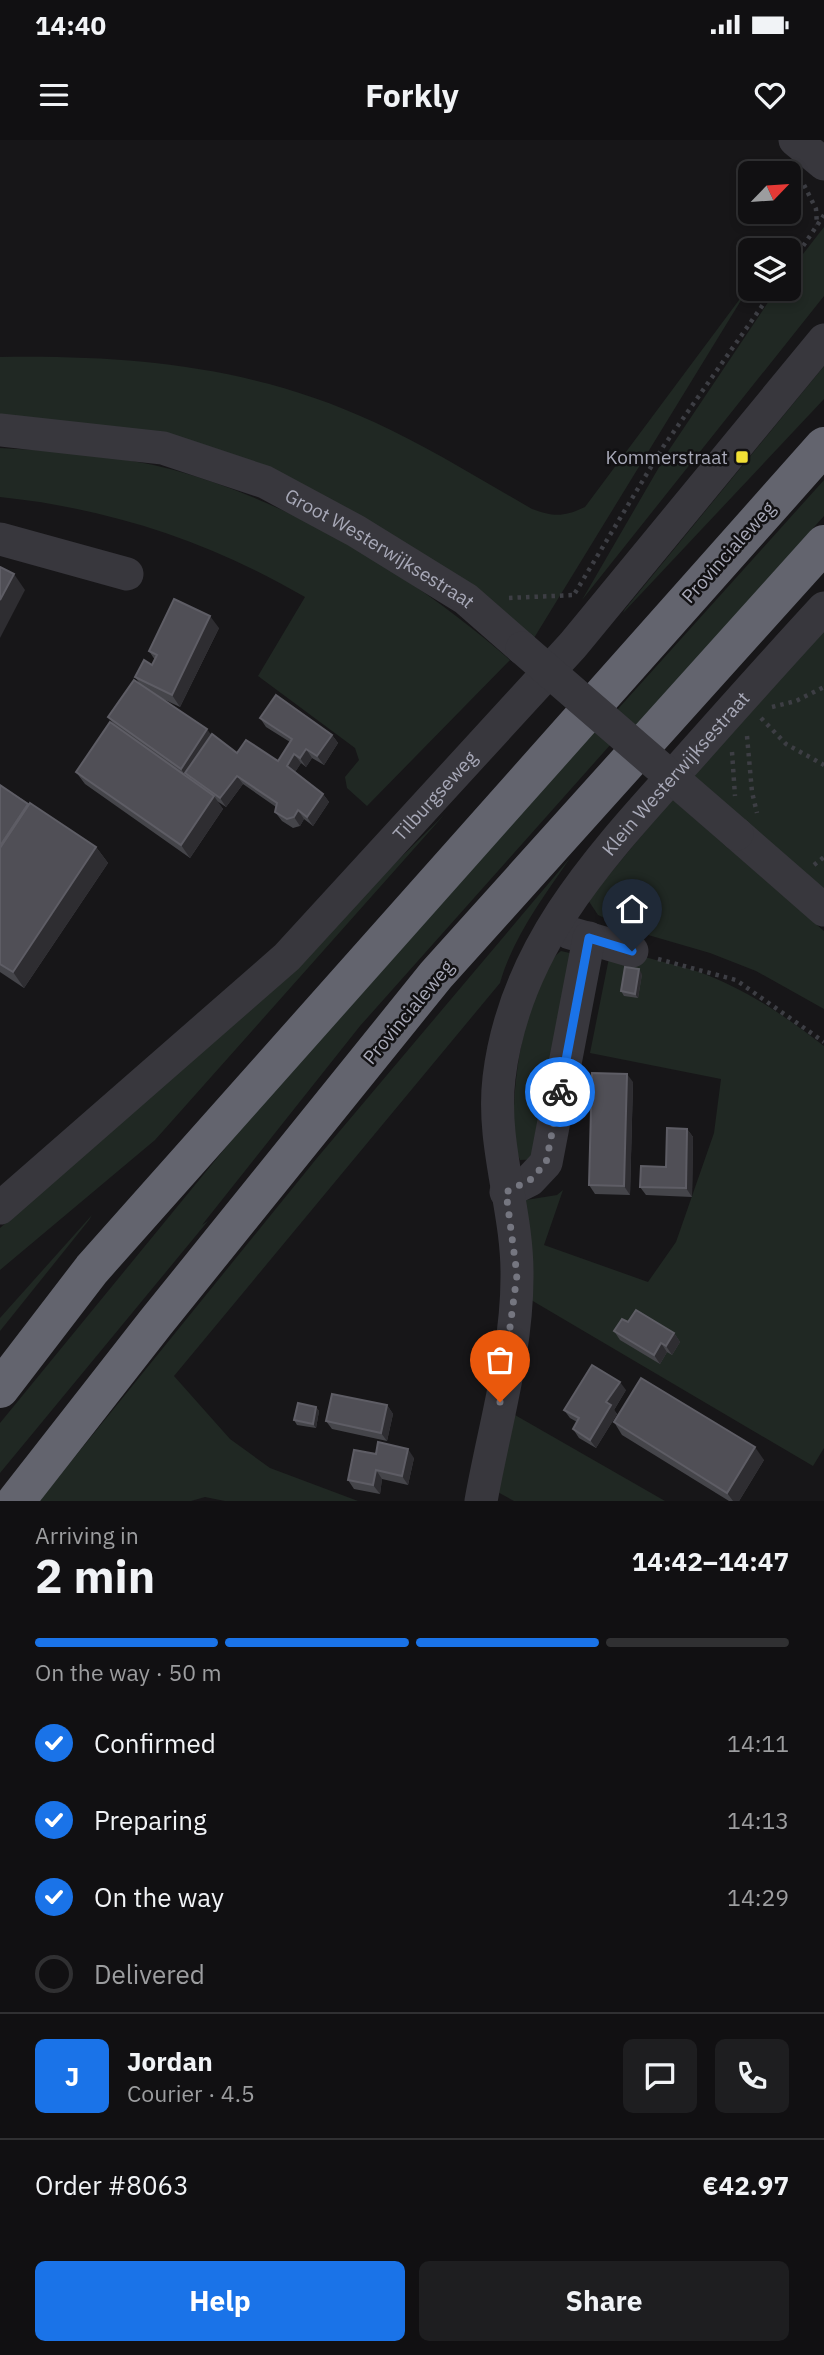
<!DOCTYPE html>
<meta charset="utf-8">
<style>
:root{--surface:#111012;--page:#1e1e20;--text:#f1f3f6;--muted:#9c9d9f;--line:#303032;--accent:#1a73e8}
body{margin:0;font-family:"IBM Plex Sans",sans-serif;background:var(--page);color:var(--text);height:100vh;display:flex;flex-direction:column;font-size:26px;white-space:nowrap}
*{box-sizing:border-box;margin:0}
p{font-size:23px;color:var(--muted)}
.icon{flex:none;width:38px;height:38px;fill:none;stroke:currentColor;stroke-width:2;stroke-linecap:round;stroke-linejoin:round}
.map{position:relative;height:1361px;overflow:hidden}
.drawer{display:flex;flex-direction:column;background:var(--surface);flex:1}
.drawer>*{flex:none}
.needle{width:46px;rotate:65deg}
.tools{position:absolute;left:738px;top:21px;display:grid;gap:14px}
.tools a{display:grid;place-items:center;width:63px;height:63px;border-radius:10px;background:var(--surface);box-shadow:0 4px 10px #0003,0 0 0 2px var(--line);font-size:35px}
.pin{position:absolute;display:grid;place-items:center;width:60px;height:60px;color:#fff;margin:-72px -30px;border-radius:50% 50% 50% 0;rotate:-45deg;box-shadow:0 0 7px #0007}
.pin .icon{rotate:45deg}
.courier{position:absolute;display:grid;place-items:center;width:70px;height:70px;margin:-35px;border:5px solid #1a73e8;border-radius:50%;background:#fff;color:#222;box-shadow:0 2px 9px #0007}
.overview em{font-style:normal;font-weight:700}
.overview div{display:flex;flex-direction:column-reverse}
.overview{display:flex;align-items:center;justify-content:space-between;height:119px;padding:0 35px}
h1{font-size:46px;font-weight:700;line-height:52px}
.bar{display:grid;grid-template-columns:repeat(4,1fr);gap:10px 7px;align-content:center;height:84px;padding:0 35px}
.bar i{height:9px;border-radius:5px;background:var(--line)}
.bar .current{background:var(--accent)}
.bar p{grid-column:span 4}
.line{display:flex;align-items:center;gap:18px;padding:0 35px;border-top:2px solid var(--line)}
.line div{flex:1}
.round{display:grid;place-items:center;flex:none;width:74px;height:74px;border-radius:10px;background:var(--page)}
ol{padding:0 35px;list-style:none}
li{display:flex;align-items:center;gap:21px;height:77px}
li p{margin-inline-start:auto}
li .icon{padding:7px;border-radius:50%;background:var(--accent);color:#fff;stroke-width:4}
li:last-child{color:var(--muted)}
li i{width:38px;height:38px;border:4px solid var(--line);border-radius:50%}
.action{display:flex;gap:14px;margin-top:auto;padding:14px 35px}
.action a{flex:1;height:80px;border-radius:10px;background:var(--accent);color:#fff;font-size:28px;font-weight:700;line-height:80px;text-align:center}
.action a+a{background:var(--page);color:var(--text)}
.status{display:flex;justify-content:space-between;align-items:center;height:49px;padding:0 35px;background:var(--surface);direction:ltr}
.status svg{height:19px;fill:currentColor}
header{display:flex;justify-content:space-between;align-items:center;height:91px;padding:0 35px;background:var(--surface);font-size:32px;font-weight:700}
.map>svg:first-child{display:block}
.green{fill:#202823}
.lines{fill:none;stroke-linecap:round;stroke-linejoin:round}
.path{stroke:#3d3e44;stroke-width:4.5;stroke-dasharray:3.5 5;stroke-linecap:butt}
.minor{stroke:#38373d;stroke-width:33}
.highway{stroke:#63646e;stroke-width:38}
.minor-bridge{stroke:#38373d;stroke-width:33}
.wall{fill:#45454a}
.shaded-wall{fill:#2e2d31}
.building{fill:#504f56;stroke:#5e5d65;stroke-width:2}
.done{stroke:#757680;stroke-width:7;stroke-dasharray:0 12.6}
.route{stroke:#1a73e8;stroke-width:9}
.poi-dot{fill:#f2e035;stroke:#121113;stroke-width:2.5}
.labels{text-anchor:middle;stroke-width:5;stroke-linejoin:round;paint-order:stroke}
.poi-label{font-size:19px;fill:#a8a9b8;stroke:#121113;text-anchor:end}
.street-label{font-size:19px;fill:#a8a9b8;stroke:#121113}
</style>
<div class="status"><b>14:40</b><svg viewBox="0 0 49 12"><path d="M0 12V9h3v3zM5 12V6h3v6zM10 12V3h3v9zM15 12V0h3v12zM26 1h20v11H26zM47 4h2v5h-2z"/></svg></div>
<header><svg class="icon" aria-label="menu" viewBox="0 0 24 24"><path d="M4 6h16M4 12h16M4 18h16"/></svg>Forkly<svg class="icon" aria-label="heart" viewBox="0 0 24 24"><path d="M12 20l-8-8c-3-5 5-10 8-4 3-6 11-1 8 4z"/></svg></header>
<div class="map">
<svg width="824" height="1361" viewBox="0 0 824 1361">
<rect width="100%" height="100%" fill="#171618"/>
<g class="green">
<path d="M824,87V156L582,460L669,310L777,149H789V132Z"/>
<path d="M751,144L534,498L367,381L0,277V217C130,215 254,226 374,282C428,307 480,339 532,369C554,377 564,377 585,367Z"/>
<path d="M824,226V259L623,473L625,469Z"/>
<path d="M0,308C58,311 117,315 174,330C293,362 418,439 510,520L367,666L347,648L345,637L359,620L355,608L258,536L305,457C211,402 108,368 0,357Z"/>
<path d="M824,340V376L636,587L611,604L360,886L202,1085L208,1081L0,1333V1283L344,863L592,588L617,570Z"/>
<path d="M824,482V750L692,636Z"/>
<path d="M672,659L824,791V869L756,831L710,813L631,790L598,775L588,760Z"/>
<path d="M444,675L155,1000L0,1130V1088L264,852Z"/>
<path d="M570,718C543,758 513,797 500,843L174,1236L230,1299L270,1328L358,1361H225L205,1357L191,1361H39L317,1018Z"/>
<path d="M616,809C644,818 672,823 699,832C746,849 785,876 824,906V1308L813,1326L526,1157V1060L557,1055L563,1050L544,1105L648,1142L676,1102L714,993L721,939L590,913L610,813Z"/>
<path d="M561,811L574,814L542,1019L520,1020C502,981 525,836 561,811Z"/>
<path d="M92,1075L89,1080L0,1191V1178Z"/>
<path d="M508,1271L665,1361H514L494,1350Z"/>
</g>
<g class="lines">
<g class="path">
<path d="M804,45L816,69L817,85"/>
<path d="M789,127L824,75"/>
<path d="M575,453L663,307L774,149"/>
<path d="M509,458L574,455"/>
<path d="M772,567L796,561L824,547"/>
<path d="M761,578L786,604L824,625"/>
<path d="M747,596L752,652L757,673"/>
<path d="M732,612L735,656"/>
<path d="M814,725L824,717"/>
<path d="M658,819L736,840L824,902"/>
</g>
<g class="minor">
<path d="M795,0L824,24"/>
<path id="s1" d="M0,290L163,308L265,342L356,391L466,459L522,508"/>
<path d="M0,399L127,434"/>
<path d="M737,694L824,770"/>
<path d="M570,793L632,811"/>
<path d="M506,1052L530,1040L546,1023L589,798"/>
<path id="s2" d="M0,1068L287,817L573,505L824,200"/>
<path id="s3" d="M481,1361C494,1288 517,1212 517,1137C518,1070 491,1005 499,938C514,810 597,720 679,629C727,575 775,521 824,468"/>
</g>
<g class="highway">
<path d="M0,1249L92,1129L824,306"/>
<path d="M16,1361L156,1182L436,835L824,404"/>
</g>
<path class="minor-bridge" d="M522,508L737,694"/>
</g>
<g class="wall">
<path d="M219,488L180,567L161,558L237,613L278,621L290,602L266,587L260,578L332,595L338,603L324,625L312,618L306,627L301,623L295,632L323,654L329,662L313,686L304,679L300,686L293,688L282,681L275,672L276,667L243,644L226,667L217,661L223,669L190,718L85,644L76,632L114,585L108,577L140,544L135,537L152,525L155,520L149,511Z"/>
<path d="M0,645L96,707L108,723L24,848L0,832Z"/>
<path d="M642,834L638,858L624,856L621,851Z"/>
<path d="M633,942L630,1055L595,1054L589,1045Z"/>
<path d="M687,989L693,997L692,1057L646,1055L640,1047L666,1027Z"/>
<path d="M628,1182L674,1193L680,1202L672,1215L667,1212L660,1224L620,1200L614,1191Z"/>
<path d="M626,1250L614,1270L617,1274L596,1308L579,1298L573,1289L577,1282L570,1278L564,1270Z"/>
<path d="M387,1265L393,1274L387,1301L332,1289L326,1281Z"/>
<path d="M316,1267L319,1271L316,1288L297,1285L294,1280Z"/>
<path d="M614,1282L764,1320L739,1361H729L622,1295Z"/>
<path d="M376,1314L414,1318L408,1345L382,1339L380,1354L354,1349L348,1340Z"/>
</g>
<g class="shaded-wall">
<path d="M14,434L25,450L0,498V460Z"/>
<path d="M210,476L219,488L180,567L172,555Z"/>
<path d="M207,589L216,602L185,633L190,640L189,641L181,629Z"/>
<path d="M332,595L338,603L324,625L317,616Z"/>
<path d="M306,609L312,618L306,627L300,618Z"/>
<path d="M294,614L301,623L293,635L287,626Z"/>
<path d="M237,636L243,644L226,667L220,658Z"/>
<path d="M323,654L329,662L313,686L307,677Z"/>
<path d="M214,656L223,669L190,718L181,705Z"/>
<path d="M298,670L304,679L300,686L294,677Z"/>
<path d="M96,707L108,723L24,848L13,832Z"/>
<path d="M639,829L642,834L638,858L635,854Z"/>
<path d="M627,934L633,942L630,1055L624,1046Z"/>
<path d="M687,989L693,997L692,1057L686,1048Z"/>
<path d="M674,1193L680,1202L672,1215L666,1206Z"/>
<path d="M661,1203L667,1212L660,1224L654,1215Z"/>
<path d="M620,1242L626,1250L614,1270L617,1274L596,1308L590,1300L606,1262Z"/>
<path d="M387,1265L393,1274L387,1301L381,1293Z"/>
<path d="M316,1267L319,1271L316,1288L313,1284Z"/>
<path d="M755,1307L764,1320L739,1361H733L727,1353Z"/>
<path d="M408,1309L414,1318L408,1345L402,1336Z"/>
<path d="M376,1330L382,1339L380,1354L373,1345Z"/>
</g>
<g class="building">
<path d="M0,427L14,434L0,460Z"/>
<path d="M174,459L210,476L172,555L135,537L144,520L152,525L157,515L149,511Z"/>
<path d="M134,540L207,589L181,629L108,577Z"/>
<path d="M276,555L332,595L317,616L306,609L300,618L294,614L287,626L323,654L307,677L298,670L294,677L287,679L275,672L277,663L237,636L220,658L185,633L212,594L237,613L246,600L278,621L292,599L260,578Z"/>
<path d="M110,582L214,656L181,705L76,632Z"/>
<path d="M0,645L28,664L0,706Z"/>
<path d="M30,663L96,707L13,832L0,824V708Z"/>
<path d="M625,827L639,829L635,854L621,851Z"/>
<path d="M592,933L627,934L624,1046L589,1045Z"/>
<path d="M667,988L687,989L686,1048L640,1047L641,1026L666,1027Z"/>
<path d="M636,1170L674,1193L666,1206L661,1203L654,1215L614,1191L622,1179L628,1182Z"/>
<path d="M592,1225L620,1242L606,1262L611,1265L590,1300L573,1289L579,1278L564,1270Z"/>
<path d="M641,1238L755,1307L727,1353L614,1282Z"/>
<path d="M332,1254L387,1265L381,1293L326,1281Z"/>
<path d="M298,1263L316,1267L313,1284L294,1280Z"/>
<path d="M378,1302L408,1309L402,1336L376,1330L373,1345L348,1340L354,1310L376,1314Z"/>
</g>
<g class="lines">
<path class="done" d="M500,1262L517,1135L506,1052L530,1040L546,1023L560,952"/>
<path class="route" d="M560,952L589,798L632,811"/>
</g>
<rect class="poi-dot" x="735" y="310" width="14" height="14" rx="3.5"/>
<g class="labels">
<g class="poi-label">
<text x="728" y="324">Kommerstraat</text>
</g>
<g class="street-label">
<text dy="7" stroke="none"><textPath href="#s1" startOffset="404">Groot Westerwijksestraat</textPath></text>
<text transform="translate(728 412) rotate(-48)" y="7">Provincialeweg</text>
<text dy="7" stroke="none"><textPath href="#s3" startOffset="786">Klein Westerwijksestraat</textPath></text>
<text dy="7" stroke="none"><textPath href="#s2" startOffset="600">Tilburgseweg</textPath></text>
<text transform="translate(408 872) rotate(-50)" y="7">Provincialeweg</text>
</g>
</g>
</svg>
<div class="tools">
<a><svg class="needle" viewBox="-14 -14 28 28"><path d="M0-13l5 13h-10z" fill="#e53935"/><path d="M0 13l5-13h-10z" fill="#9c9d9f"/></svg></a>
<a><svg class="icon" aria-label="layers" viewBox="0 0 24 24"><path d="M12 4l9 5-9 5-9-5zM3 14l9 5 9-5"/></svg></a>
</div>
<div class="pin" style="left:500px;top:1262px;background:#ea580c"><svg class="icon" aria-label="bag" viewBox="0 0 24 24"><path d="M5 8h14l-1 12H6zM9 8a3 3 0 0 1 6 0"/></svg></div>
<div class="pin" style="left:632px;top:811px;background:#1f2937"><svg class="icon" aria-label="home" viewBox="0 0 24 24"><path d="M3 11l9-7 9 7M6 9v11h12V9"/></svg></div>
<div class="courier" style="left:560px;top:952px"><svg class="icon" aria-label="bike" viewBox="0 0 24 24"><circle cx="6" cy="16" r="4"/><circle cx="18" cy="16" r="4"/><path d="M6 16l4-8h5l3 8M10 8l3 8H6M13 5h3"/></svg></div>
</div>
<section class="drawer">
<div class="overview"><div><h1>2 min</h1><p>Arriving in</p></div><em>14:42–14:47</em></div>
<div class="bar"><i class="current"></i><i class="current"></i><i class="current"></i><i></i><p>On the way · 50 m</p></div>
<ol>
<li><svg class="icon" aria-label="check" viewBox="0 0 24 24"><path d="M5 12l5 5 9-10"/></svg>Confirmed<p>14:11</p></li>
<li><svg class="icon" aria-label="check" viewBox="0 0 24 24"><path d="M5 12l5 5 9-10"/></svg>Preparing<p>14:13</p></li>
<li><svg class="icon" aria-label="check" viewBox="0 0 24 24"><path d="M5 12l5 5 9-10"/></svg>On the way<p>14:29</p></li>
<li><i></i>Delivered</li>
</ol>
<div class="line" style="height:126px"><b class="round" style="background:var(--accent);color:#fff">J</b><div><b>Jordan</b><p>Courier · 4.5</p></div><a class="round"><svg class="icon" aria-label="chat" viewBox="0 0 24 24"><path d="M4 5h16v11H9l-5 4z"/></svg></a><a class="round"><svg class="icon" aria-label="phone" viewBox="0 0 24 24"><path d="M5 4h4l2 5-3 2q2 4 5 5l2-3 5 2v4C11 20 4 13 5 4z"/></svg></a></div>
<div class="line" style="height:91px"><div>Order #8063</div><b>€42.97</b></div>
<div class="action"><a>Help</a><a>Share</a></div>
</section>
